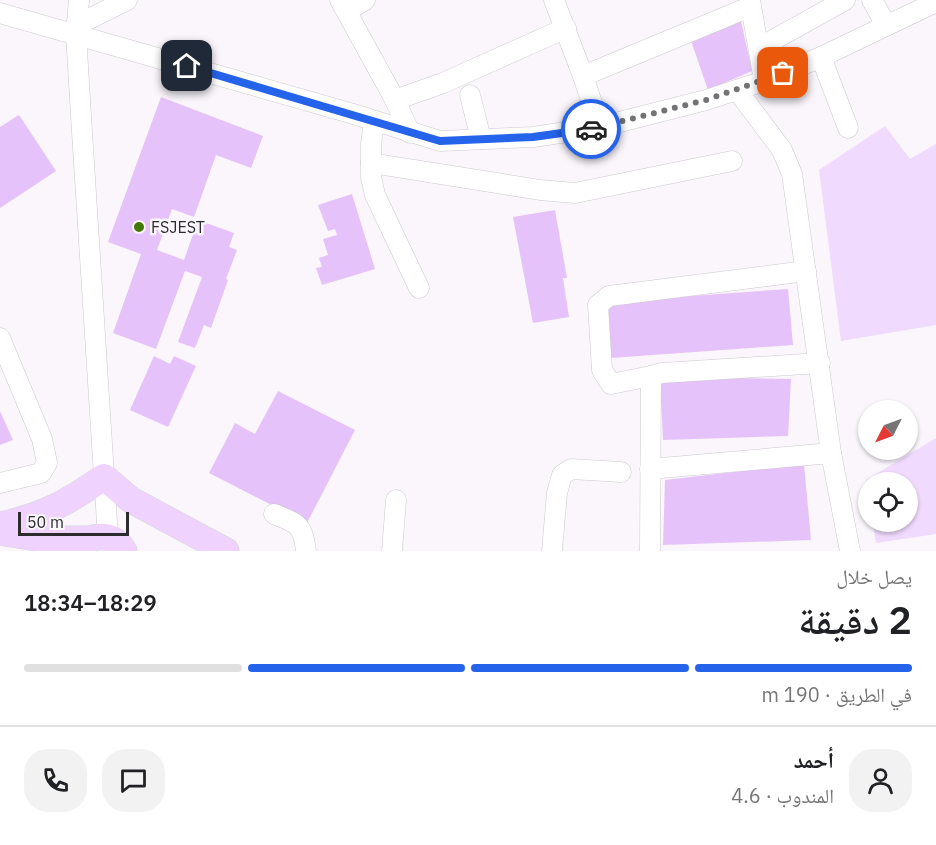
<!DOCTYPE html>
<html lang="ar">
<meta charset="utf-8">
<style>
:root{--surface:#fff;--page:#f2f2f2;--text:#202124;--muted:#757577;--line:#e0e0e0;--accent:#2563eb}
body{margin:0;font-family:"IBM Plex Sans","Noto Naskh Arabic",sans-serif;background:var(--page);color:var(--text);direction:rtl;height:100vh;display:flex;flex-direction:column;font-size:22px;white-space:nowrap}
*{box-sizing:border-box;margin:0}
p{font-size:20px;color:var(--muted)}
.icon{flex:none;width:33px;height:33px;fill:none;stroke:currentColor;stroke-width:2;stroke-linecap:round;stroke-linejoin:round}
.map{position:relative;height:551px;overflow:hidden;direction:ltr}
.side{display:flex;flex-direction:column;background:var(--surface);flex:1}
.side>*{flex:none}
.needle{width:39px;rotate:228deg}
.tools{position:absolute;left:858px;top:400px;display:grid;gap:12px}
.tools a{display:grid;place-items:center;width:60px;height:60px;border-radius:50%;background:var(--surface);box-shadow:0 2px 4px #0004;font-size:30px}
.scale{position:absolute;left:18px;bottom:15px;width:111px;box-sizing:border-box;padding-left:6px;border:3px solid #2c2b2d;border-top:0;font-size:16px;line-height:21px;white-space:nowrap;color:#2c2b2d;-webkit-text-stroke:4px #faf6fc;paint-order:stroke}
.pin{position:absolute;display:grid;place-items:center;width:51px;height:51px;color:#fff;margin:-26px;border-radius:12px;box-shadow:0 3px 9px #0006}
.courier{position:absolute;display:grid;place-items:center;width:60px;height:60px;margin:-30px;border:4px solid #2563eb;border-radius:50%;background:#fff;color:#222;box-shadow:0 2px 8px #0007}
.overview em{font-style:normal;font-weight:600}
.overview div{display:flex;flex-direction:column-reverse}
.overview{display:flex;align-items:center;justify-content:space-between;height:102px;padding:0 24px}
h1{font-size:39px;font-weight:600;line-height:45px}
.bar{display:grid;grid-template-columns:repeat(4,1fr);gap:9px 6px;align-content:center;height:72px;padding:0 24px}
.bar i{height:8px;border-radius:4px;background:var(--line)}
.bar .active{background:var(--accent)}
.bar p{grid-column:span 4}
.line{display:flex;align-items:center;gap:15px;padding:0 24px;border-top:2px solid var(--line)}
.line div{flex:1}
.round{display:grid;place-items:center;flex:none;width:63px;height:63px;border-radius:24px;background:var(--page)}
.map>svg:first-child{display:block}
.green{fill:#f0dafd}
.building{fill:#e5c2f9}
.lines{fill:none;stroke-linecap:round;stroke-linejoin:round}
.minor-casing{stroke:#ccc8ce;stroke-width:21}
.major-casing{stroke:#d5d5d5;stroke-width:27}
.minor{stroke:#fff;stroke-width:20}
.major{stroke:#efd3fe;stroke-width:26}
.done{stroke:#747275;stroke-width:6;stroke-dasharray:0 10.8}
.route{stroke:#2563eb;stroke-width:8}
.poi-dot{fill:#447805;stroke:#faf6fc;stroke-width:2}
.labels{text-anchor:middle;stroke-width:5;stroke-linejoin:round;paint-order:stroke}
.poi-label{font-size:16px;fill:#2c2b2d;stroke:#faf6fc;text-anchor:start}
</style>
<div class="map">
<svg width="936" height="551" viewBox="0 0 936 551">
<rect width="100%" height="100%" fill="#faf6fc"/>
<g class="green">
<path d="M885,126L910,159L936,144V325L841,341L819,170Z"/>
<path d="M936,438V534L876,543L873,522H908V483H868V496L866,480Z"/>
</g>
<g class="building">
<path d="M741,21L752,71L708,90L690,38Z"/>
<path d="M161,97L263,136L251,168L216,155L194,217L172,209L157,250L184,260L198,220L234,233L229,247L237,250L226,279L228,280L211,328L204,325L195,348L178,342L202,277L185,271L156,349L113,333L141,254L108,242Z"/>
<path d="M19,115L56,171L0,208V127Z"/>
<path d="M352,194L375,269L322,285L316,268L322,267L319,258L328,255L323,239L337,235L335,229L328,231L318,205Z"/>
<path d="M555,210L567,278H563L569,317L533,323L513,217Z"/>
<path d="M788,289L793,345L611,358L607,302Z"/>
<path d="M154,356L170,364L174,356L196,366L168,427L130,410Z"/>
<path d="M660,377L791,379L788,436L663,440Z"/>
<path d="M278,391L355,430L307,523L209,473L235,423L255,434Z"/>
<path d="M0,411L13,440L0,445Z"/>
<path d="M804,464L811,540L663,545L665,480Z"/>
</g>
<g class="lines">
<defs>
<g id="minor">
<path d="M79,0L76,34L82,132L108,538"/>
<path d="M340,0L395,100L410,133"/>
<path d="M554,0L583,76L600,127"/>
<path d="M750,0L764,81"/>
<path d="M872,0L886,25"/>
<path d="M347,11L365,0"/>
<path d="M0,13L350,113L440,141L533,137L600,127L706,100L764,81L821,57L936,2"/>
<path d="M77,25L127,0"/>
<path d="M759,48L845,0"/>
<path d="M821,57L848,128"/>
<path d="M583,76L747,8"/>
<path d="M737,90L782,150L792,174L831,453L850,551"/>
<path d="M470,95L481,139"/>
<path d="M395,100L443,83L566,28"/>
<path d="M374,121L371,144V177L375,195L419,288"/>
<path d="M371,163L540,190L575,193L732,161"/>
<path d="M0,338L42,439L47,463L41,473L0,483"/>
<path d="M651,376L611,384L602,370L598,305L609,296L806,271"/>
<path d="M650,469L831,453"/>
<path d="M274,514C298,524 303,524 306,551"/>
<path d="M392,551L396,500"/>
<path d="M552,551L557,493L562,475L571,469L621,472"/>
<path d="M650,551L651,376L662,373L820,363"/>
</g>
<g id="major">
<path d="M0,525C44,516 68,502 104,477L131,500L226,551"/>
<path d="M0,532L43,539H87"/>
<path d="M76,548C92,534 111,531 124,551"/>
</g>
</defs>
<use href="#minor" class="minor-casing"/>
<use href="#major" class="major-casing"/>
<use href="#minor" class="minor"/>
<use href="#major" class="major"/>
</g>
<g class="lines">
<path class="done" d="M591,129L706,100L783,73"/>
<path class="route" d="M187,66L440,141L533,137L591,129"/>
</g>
<circle class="poi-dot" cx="139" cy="227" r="6"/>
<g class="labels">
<g class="poi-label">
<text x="151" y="233">FSJEST</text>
</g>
</g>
</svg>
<div class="tools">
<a><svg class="needle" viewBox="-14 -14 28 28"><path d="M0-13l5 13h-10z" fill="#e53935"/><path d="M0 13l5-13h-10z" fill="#757577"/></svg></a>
<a><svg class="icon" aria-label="locate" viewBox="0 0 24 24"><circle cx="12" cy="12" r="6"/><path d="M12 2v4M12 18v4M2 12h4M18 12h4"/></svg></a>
</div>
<div class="scale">50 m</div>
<div class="pin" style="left:783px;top:73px;background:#ea580c"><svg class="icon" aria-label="bag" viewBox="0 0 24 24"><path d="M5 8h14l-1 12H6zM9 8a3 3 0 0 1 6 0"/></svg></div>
<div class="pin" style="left:187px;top:66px;background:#1f2937"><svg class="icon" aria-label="home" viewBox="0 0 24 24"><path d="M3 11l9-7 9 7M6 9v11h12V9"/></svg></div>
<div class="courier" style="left:591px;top:129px"><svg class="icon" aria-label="car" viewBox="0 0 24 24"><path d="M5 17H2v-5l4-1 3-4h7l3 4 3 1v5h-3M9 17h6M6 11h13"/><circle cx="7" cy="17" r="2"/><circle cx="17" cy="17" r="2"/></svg></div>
</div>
<section class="side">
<div class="overview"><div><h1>2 دقيقة</h1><p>يصل خلال</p></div><em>18:29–18:34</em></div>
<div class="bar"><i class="active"></i><i class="active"></i><i class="active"></i><i></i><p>في الطريق · 190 m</p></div>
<div class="line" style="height:108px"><a class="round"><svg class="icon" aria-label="person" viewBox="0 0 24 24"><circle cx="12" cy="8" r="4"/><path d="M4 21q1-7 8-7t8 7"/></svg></a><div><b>أحمد</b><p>المندوب · 4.6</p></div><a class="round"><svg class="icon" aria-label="chat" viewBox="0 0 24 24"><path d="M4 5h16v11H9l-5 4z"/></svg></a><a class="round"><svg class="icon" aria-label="phone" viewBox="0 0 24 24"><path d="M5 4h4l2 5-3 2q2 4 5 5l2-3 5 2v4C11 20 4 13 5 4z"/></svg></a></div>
</section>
